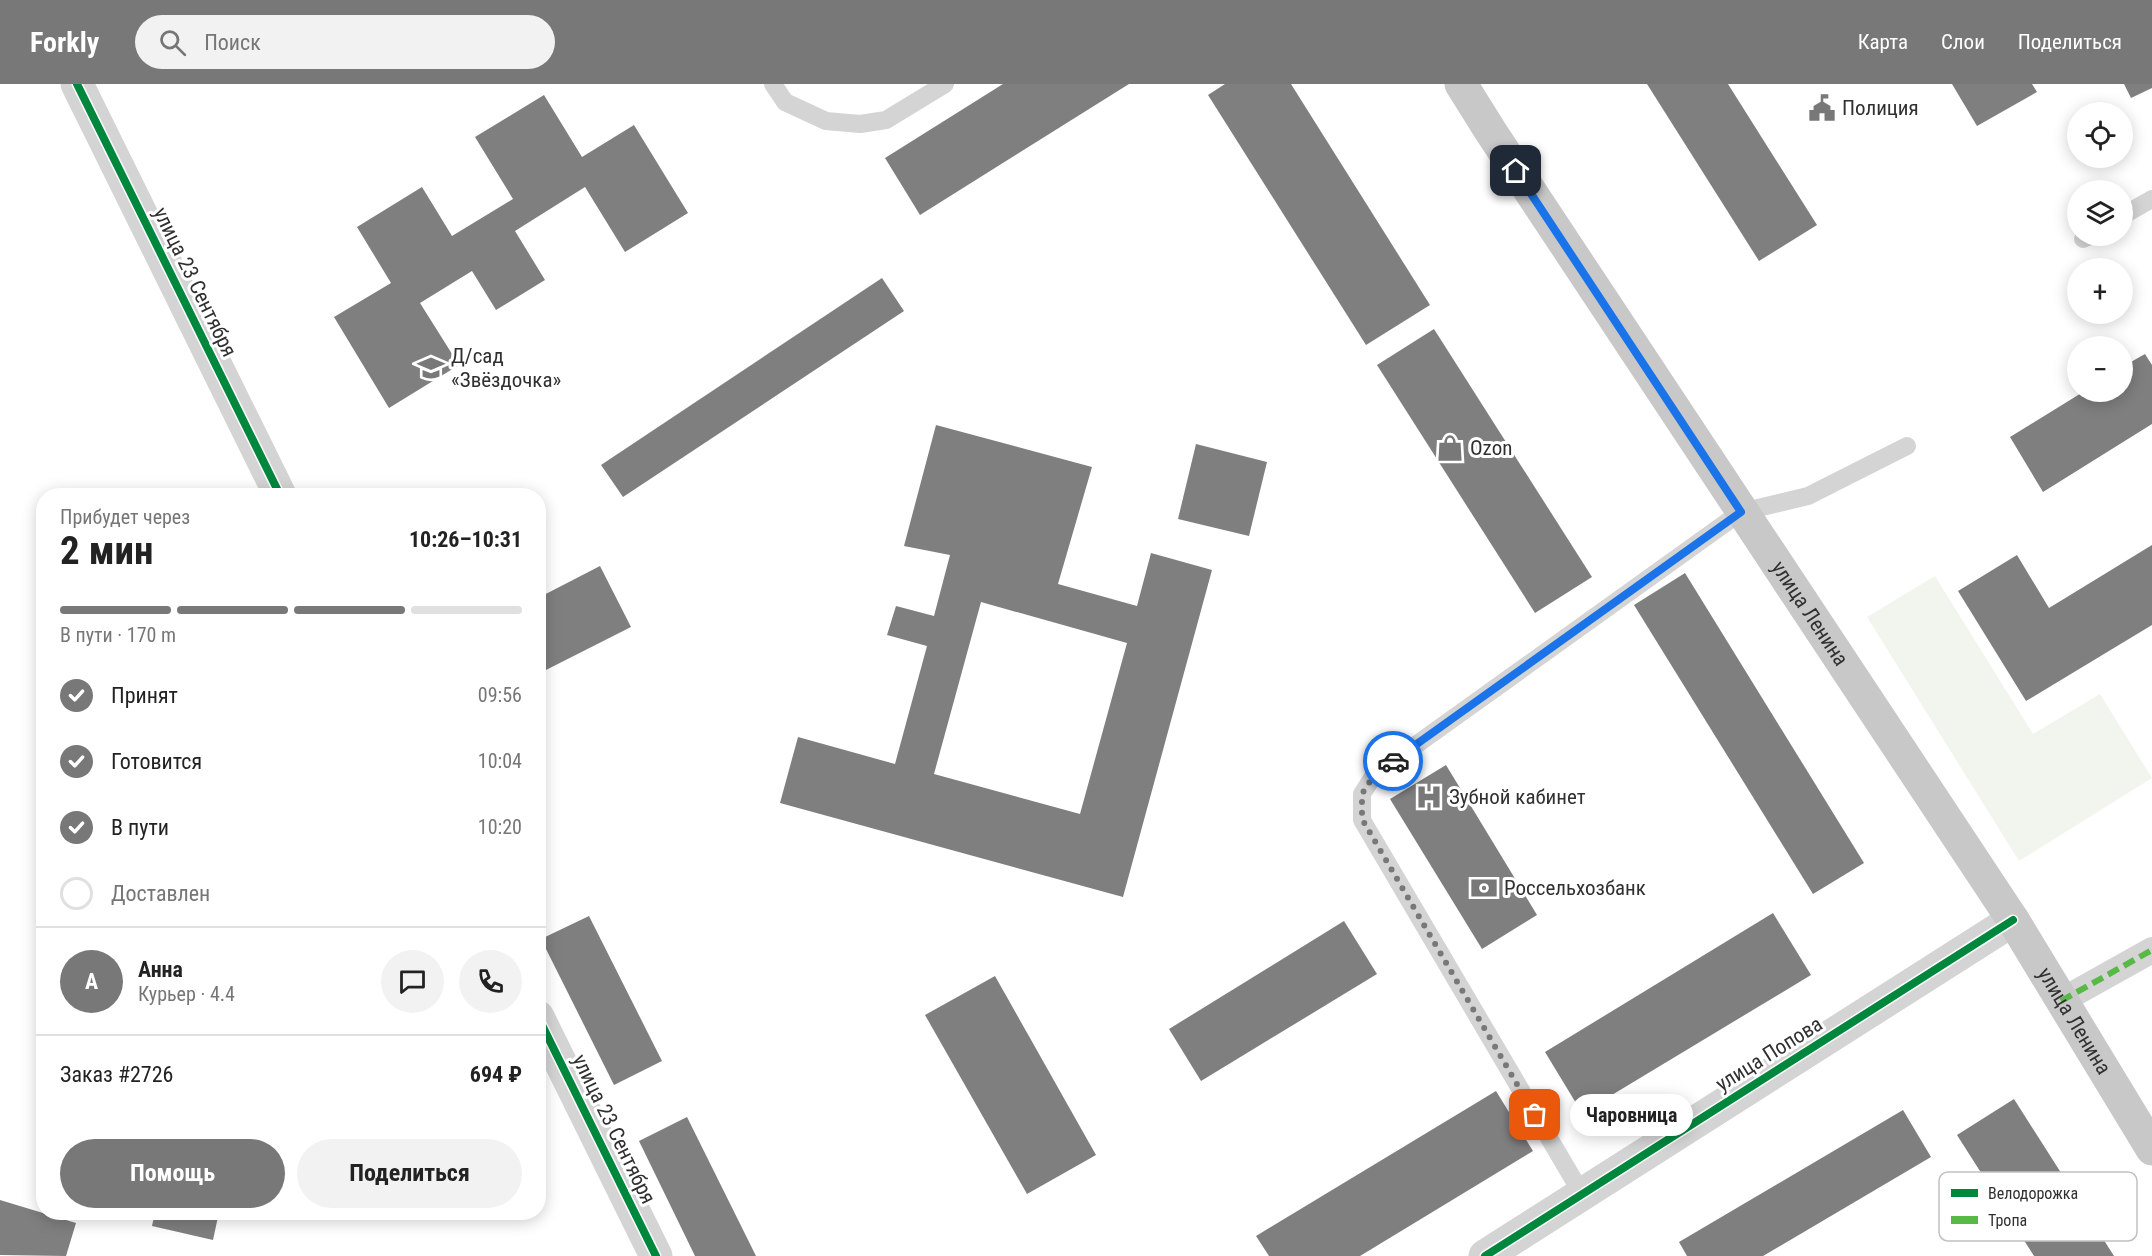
<!DOCTYPE html>
<html lang="ru">
<meta charset="utf-8">
<style>
:root{--surface:#fff;--page:#f2f2f2;--text:#222;--muted:#767676;--line:#e0e0e0;--accent:#787878}
body{margin:0;font-family:"Roboto Condensed",sans-serif;background:var(--page);color:var(--text);height:100vh;display:flex;flex-direction:column;font-size:22px;white-space:nowrap}
*{box-sizing:border-box;margin:0}
p{font-size:20px;color:var(--muted)}
.icon{flex:none;width:33px;height:33px;fill:none;stroke:currentColor;stroke-width:2;stroke-linecap:round;stroke-linejoin:round}
.map{position:relative;flex:1;overflow:hidden}
.details{position:absolute;left:36px;top:404px;width:510px;height:732px;display:flex;flex-direction:column;background:var(--surface);border-radius:24px;box-shadow:0 3px 15px #0003}
.details>*{flex:none}
.controls{position:absolute;left:2067px;top:18px;display:grid;gap:12px}
.controls a{display:grid;place-items:center;width:66px;height:66px;border-radius:50%;background:var(--surface);box-shadow:0 3px 15px #0003;font-size:30px}
.pin{position:absolute;display:grid;place-items:center;width:51px;height:51px;color:#fff;margin:-26px;border-radius:12px;box-shadow:0 3px 9px #0006}
.courier{position:absolute;display:grid;place-items:center;width:60px;height:60px;margin:-30px;border:4px solid #1a73e8;border-radius:50%;background:#fff;color:#222;box-shadow:0 2px 8px #0007}
.bubble{position:absolute;height:42px;border-radius:21px;background:var(--surface);box-shadow:0 3px 15px #0003;font-size:20px;font-weight:700;line-height:42px;text-align:center}
.summary em{font-style:normal;font-weight:700}
.summary div{display:flex;flex-direction:column-reverse}
.summary{display:flex;align-items:center;justify-content:space-between;height:102px;padding:0 24px}
h1{font-size:39px;font-weight:700;line-height:45px}
.bar{display:grid;grid-template-columns:repeat(4,1fr);gap:9px 6px;align-content:center;height:72px;padding:0 24px}
.bar i{height:8px;border-radius:4px;background:var(--line)}
.bar .selected{background:var(--accent)}
.bar p{grid-column:span 4}
.line{display:flex;align-items:center;gap:15px;padding:0 24px;border-top:2px solid var(--line)}
.line div{flex:1}
.round{display:grid;place-items:center;flex:none;width:63px;height:63px;border-radius:32px;background:var(--page)}
ol{padding:0 24px;list-style:none}
li{display:flex;align-items:center;gap:18px;height:66px}
li p{margin-inline-start:auto}
li .icon{padding:6px;border-radius:50%;background:var(--accent);color:#fff;stroke-width:4}
li:last-child{color:var(--muted)}
li i{width:33px;height:33px;border:3px solid var(--line);border-radius:50%}
.cta{display:flex;gap:12px;margin-top:auto;padding:12px 24px}
.cta a{flex:1;height:69px;border-radius:36px;background:var(--accent);color:#fff;font-size:24px;font-weight:700;line-height:69px;text-align:center}
.cta a+a{background:var(--page);color:var(--text)}
header{display:flex;align-items:center;gap:36px;box-sizing:border-box;height:84px;padding:0 30px;background:var(--accent);color:#fff}
header strong{font-size:28px}
nav{display:flex;gap:33px;margin-inline-start:auto;font-size:21px}
.search{width:420px;height:54px;background:var(--page);display:flex;align-items:center;gap:15px;box-sizing:border-box;padding:0 21px;border-radius:33px;color:var(--muted);font-size:22px}
.map>svg:first-child{display:block}
.green{fill:#f2f5ed}
.building{fill:#7f7f7f;fill-rule:evenodd}
.lines{fill:none;stroke-linecap:round;stroke-linejoin:round}
.service{stroke:#d4d4d4;stroke-width:18}
.pedestrian{stroke:#d4d4d4;stroke-width:26}
.minor{stroke:#d4d4d4;stroke-width:33}
.primary{stroke:#c8c8c8;stroke-width:33}
.quiet{stroke:#58b947;stroke-width:6;stroke-dasharray:12 6;stroke-linecap:butt}
.cycleway-casing{stroke:#fff;stroke-width:11}
.cycleway{stroke:#00873e;stroke-width:8}
.done{stroke:#787878;stroke-width:6;stroke-dasharray:0 10.8}
.route{stroke:#1a73e8;stroke-width:8}
.labels{text-anchor:middle;stroke-width:6;stroke-linejoin:round;paint-order:stroke}
.poi-label{font-size:21px;fill:#303030;stroke:#fff;text-anchor:start}
.street-label{font-size:21px;fill:#303030;stroke:#fff}
.key{fill:#fff;stroke:#c1c1c1;stroke-width:1.5}
.key-label{font-size:16px;fill:#303030}
</style>
<header>
<strong>Forkly</strong>
<div class="search"><svg class="icon" aria-label="search" viewBox="0 0 24 24"><circle cx="10" cy="10" r="6"/><path d="M15 15l6 6"/></svg>Поиск</div>
<nav><a>Карта</a><a>Слои</a><a>Поделиться</a></nav>
</header>
<div class="map">
<svg width="2152" height="1172" viewBox="0 0 2152 1172">
<rect width="100%" height="100%" fill="#fff"/>
<path class="green" d="M1935,492L2033,650L2100,610L2152,694L2019,777L1867,533Z"/>
<g class="building">
<path d="M1003,0H1129L920,131L885,74Z"/>
<path d="M1225,0H1291L1430,221L1366,261L1208,11Z"/>
<path d="M1647,0H1728L1817,141L1759,177Z"/>
<path d="M1952,0H2032L2037,8L1977,42Z"/>
<path d="M2124,0H2152V4L2131,14Z"/>
<path d="M544,11L582,73L634,41L688,129L625,168L585,103L515,147L545,196L496,226L472,187L420,219L459,281L389,324L334,233L391,199L357,143L422,103L452,152L513,115L475,53Z"/>
<path d="M882,194L904,227L623,413L601,381Z"/>
<path d="M1434,245L1592,493L1535,529L1377,281Z"/>
<path d="M2145,270L2152,281V340L2043,408L2010,353L2083,308H2122V283Z"/>
<path d="M936,341L1092,383L1058,500L1137,522L1151,469L1212,486L1123,813L780,719L798,653L895,680L927,562L887,551L896,522L934,532L950,471L904,462ZM981,518L1127,559L1080,730L934,690Z"/>
<path d="M1196,360L1267,378L1249,452L1178,435Z"/>
<path d="M2152,461V541L2026,617L1958,507L2017,471L2049,524Z"/>
<path d="M600,482L631,543L538,590V514Z"/>
<path d="M1685,489L1864,779L1813,810L1634,521Z"/>
<path d="M1446,681L1537,831L1482,865L1390,715Z"/>
<path d="M1773,829L1811,891L1582,1029L1545,968Z"/>
<path d="M589,832L662,977L614,1001L541,855Z"/>
<path d="M1344,837L1377,890L1201,997L1169,945Z"/>
<path d="M995,892L1096,1071L1027,1110L925,931Z"/>
<path d="M1496,1007L1533,1067L1360,1172H1269L1256,1152Z"/>
<path d="M2014,1015L2114,1172H2034L1957,1051Z"/>
<path d="M1903,1026L1931,1073L1763,1172H1687L1679,1158Z"/>
<path d="M687,1033L756,1172H695L639,1057Z"/>
<path d="M0,1116L76,1139L66,1172L0,1171Z"/>
<path d="M155,1128H219L213,1156L152,1142Z"/>
</g>
<g class="lines">
<g class="service">
<path d="M773,0L785,18L826,37L860,40L886,36L945,0"/>
<path d="M2122,132L2152,115"/>
<path d="M2083,155L2090,152"/>
<path d="M1582,1110L1362,736V710L1374,691L1741,428L1808,412L1907,362"/>
</g>
<path class="pedestrian" d="M2061,917L2152,866"/>
<g class="minor">
<path d="M77,0L280,411"/>
<path d="M538,933L656,1172"/>
<path d="M1485,1172L2013,836"/>
</g>
<path class="primary" id="s1" d="M1461,0L1491,48L2013,836L2152,1065"/>
<path class="quiet" d="M2061,917L2152,866"/>
<defs>
<g id="cycleway">
<path d="M77,0L280,411"/>
<path d="M538,933L656,1172"/>
<path d="M1485,1172L2013,836"/>
</g>
</defs>
<use href="#cycleway" class="cycleway-casing"/>
<use href="#cycleway" class="cycleway"/>
</g>
<g class="lines">
<path class="done" d="M1393,677L1374,691L1362,710V735L1535,1031"/>
<path class="route" d="M1393,677L1741,428L1516,87"/>
</g>
<defs>
<symbol id="civic-bare" viewBox="-9 -9 18 18"><path d="M-.6-6.5H3V-4.5H.6V-3L4-1V1h2V6H-6V1h2V-1L-.6-3ZM-1.2 2.5V6h2.4V2.5Z" fill="#787878" stroke="#fff" stroke-width="2.5" paint-order="stroke"/></symbol>
<symbol id="school-bare" viewBox="-9 -9 18 18"><path d="M0-5L7-2L0 1L-7-2ZM-4 1L0 2.5L4 1V4Q0 6-4 4Z" fill="#787878" stroke="#fff" stroke-width="2.5" paint-order="stroke"/></symbol>
<symbol id="shop-bare" viewBox="-9 -9 18 18"><path d="M-5-2.5h2.3a2.7 3.5 0 0 1 5.4 0H5L5.5 6h-11ZM-1.5-2.5h3a1.5 2.3 0 0 0-3 0Z" fill="#787878" stroke="#fff" stroke-width="2.5" paint-order="stroke"/></symbol>
<symbol id="hospital-bare" viewBox="-9 -9 18 18"><path d="M-5-5h3v3.5h4V-5h3V5h-3V1.5h-4V5h-3Z" fill="#787878" stroke="#fff" stroke-width="2.5" paint-order="stroke"/></symbol>
<symbol id="bank-bare" viewBox="-9 -9 18 18"><path d="M-6-4H6V4H-6ZM0-2.3a2.3 2.3 0 1 0 0 4.6a2.3 2.3 0 1 0 0-4.6Z" fill="#787878" stroke="#fff" stroke-width="2.5" paint-order="stroke"/></symbol>
</defs>
<g fill-rule="evenodd">
<use href="#civic-bare" x="1803" y="5" width="38" height="38"/>
<use href="#school-bare" x="412" y="265" width="38" height="38"/>
<use href="#shop-bare" x="1431" y="345" width="38" height="38"/>
<use href="#hospital-bare" x="1410" y="694" width="38" height="38"/>
<use href="#bank-bare" x="1465" y="785" width="38" height="38"/>
</g>
<g class="labels">
<g class="poi-label">
<text x="1842" y="31">Полиция</text>
<text x="451" y="279">Д/сад<tspan x="451" dy="24">«Звёздочка»</tspan></text>
<text x="1470" y="371">Ozon</text>
<text x="1449" y="720">Зубной кабинет</text>
<text x="1504" y="811">Россельхозбанк</text>
</g>
<g class="street-label">
<text transform="translate(195 198) rotate(64)" y="7">улица 23 Сентября</text>
<text dy="7" stroke="none"><textPath href="#s1" startOffset="634">улица Ленина</textPath></text>
<text dy="7" stroke="none"><textPath href="#s1" startOffset="1120">улица Ленина</textPath></text>
<text transform="translate(1769 970) rotate(-32)" y="7">улица Попова</text>
<text transform="translate(614 1045) rotate(64)" y="7">улица 23 Сентября</text>
</g>
</g>
<rect x="1939" y="1088" width="198" height="69" rx="9" class="key"/>
<rect x="1951" y="1105" width="27" height="8" fill="#00873e"/>
<rect x="1951" y="1132" width="27" height="8" fill="#58b947"/>
<g class="key-label">
<text x="1988" y="1115">Велодорожка</text>
<text x="1988" y="1142">Тропа</text>
</g>
</svg>
<div class="controls">
<a><svg class="icon" aria-label="locate" viewBox="0 0 24 24"><circle cx="12" cy="12" r="6"/><path d="M12 2v4M12 18v4M2 12h4M18 12h4"/></svg></a>
<a><svg class="icon" aria-label="layers" viewBox="0 0 24 24"><path d="M12 4l9 5-9 5-9-5zM3 14l9 5 9-5"/></svg></a>
<a>+</a>
<a>−</a>
</div>
<div class="pin" style="left:1535px;top:1031px;background:#ea580c"><svg class="icon" aria-label="bag" viewBox="0 0 24 24"><path d="M5 8h14l-1 12H6zM9 8a3 3 0 0 1 6 0"/></svg></div>
<div class="pin" style="left:1516px;top:87px;background:#1f2937"><svg class="icon" aria-label="home" viewBox="0 0 24 24"><path d="M3 11l9-7 9 7M6 9v11h12V9"/></svg></div>
<div class="courier" style="left:1393px;top:677px"><svg class="icon" aria-label="car" viewBox="0 0 24 24"><path d="M5 17H2v-5l4-1 3-4h7l3 4 3 1v5h-3M9 17h6M6 11h13"/><circle cx="7" cy="17" r="2"/><circle cx="17" cy="17" r="2"/></svg></div>
<div class="bubble" style="left:1570px;top:1010px;width:123px">Чаровница</div>
<section class="details">
<div class="summary"><div><h1>2 мин</h1><p>Прибудет через</p></div><em>10:26–10:31</em></div>
<div class="bar"><i class="selected"></i><i class="selected"></i><i class="selected"></i><i></i><p>В пути · 170 m</p></div>
<ol>
<li><svg class="icon" aria-label="check" viewBox="0 0 24 24"><path d="M5 12l5 5 9-10"/></svg>Принят<p>09:56</p></li>
<li><svg class="icon" aria-label="check" viewBox="0 0 24 24"><path d="M5 12l5 5 9-10"/></svg>Готовится<p>10:04</p></li>
<li><svg class="icon" aria-label="check" viewBox="0 0 24 24"><path d="M5 12l5 5 9-10"/></svg>В пути<p>10:20</p></li>
<li><i></i>Доставлен</li>
</ol>
<div class="line" style="height:108px"><b class="round" style="background:var(--accent);color:#fff">А</b><div><b>Анна</b><p>Курьер · 4.4</p></div><a class="round"><svg class="icon" aria-label="chat" viewBox="0 0 24 24"><path d="M4 5h16v11H9l-5 4z"/></svg></a><a class="round"><svg class="icon" aria-label="phone" viewBox="0 0 24 24"><path d="M5 4h4l2 5-3 2q2 4 5 5l2-3 5 2v4C11 20 4 13 5 4z"/></svg></a></div>
<div class="line" style="height:78px"><div>Заказ #2726</div><b>694 ₽</b></div>
<div class="cta"><a>Помощь</a><a>Поделиться</a></div>
</section>
</div>
